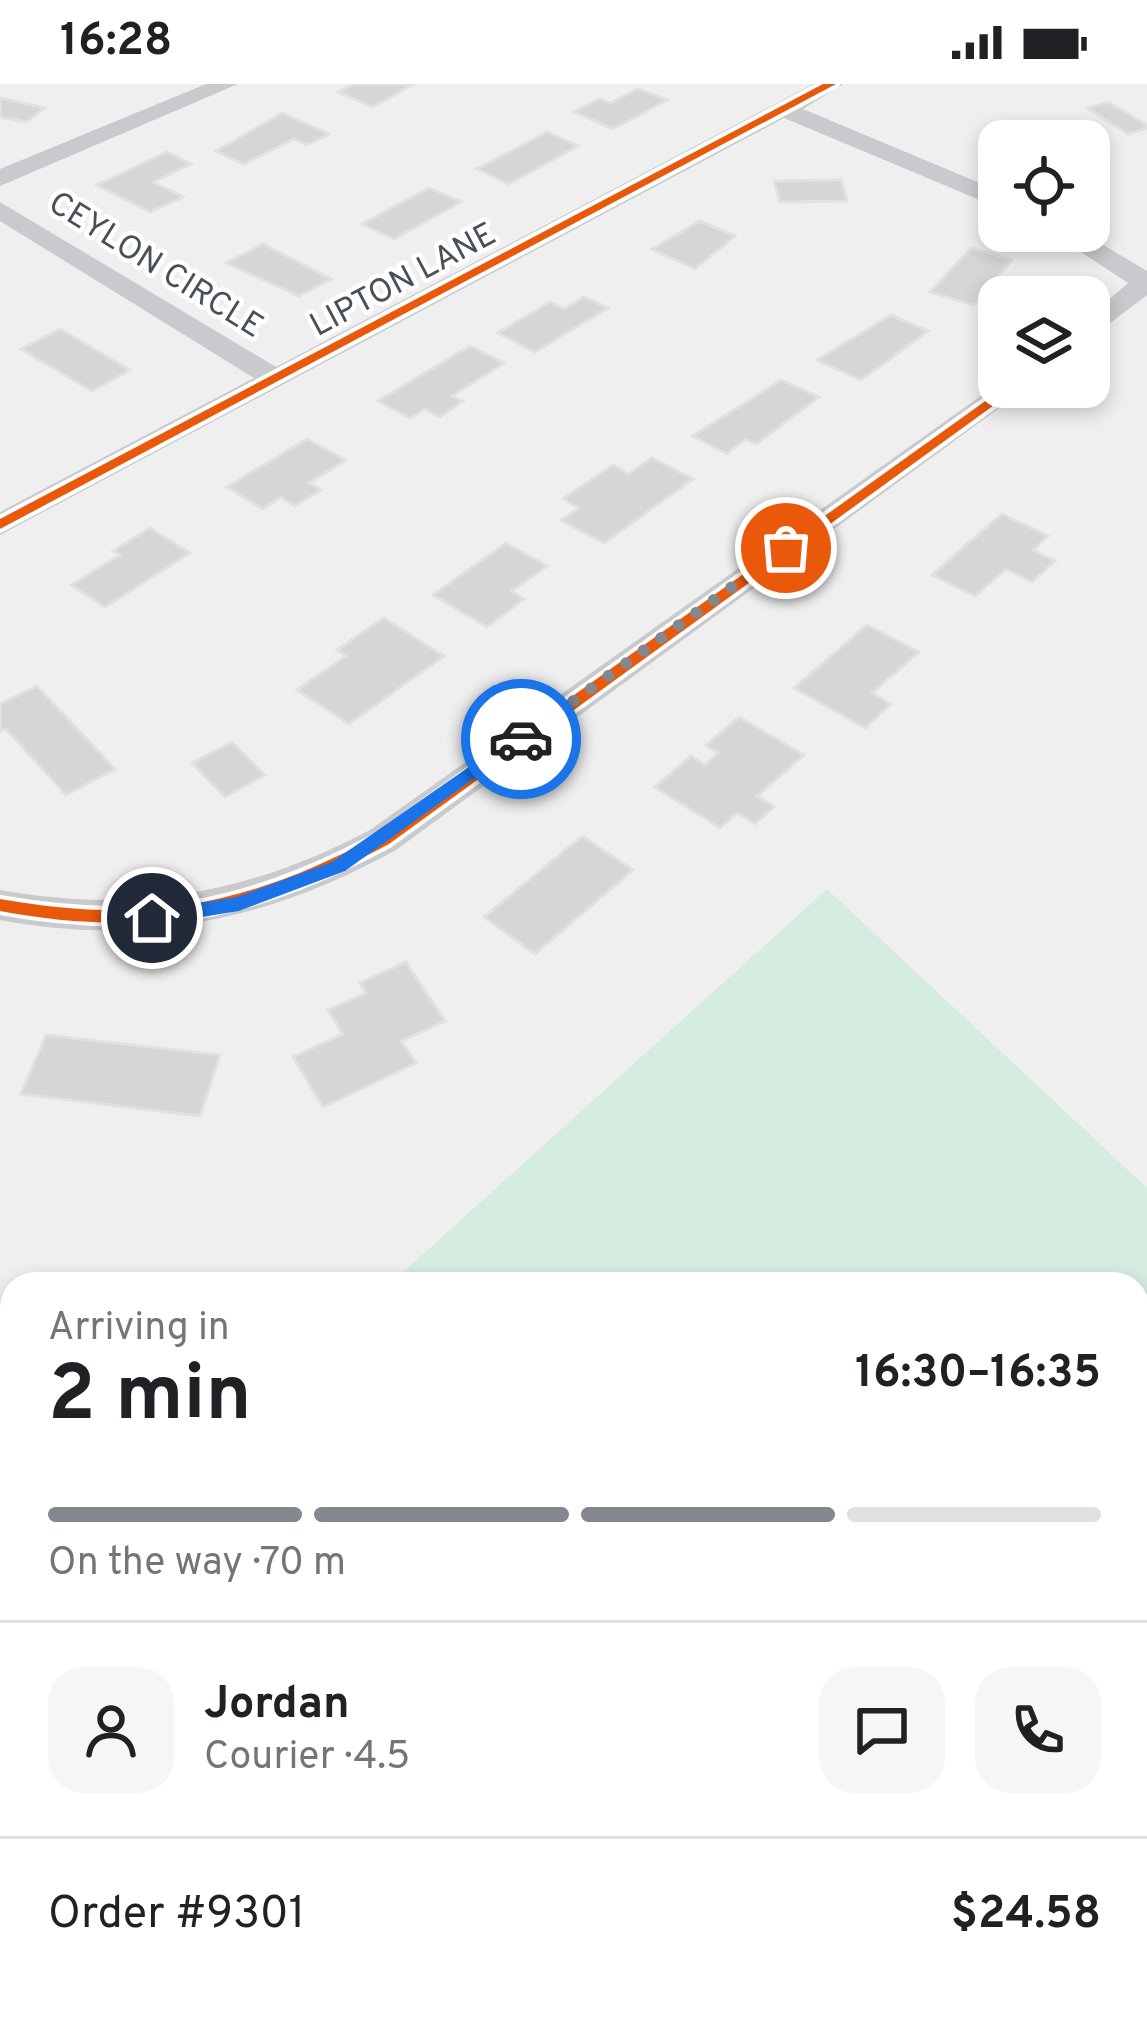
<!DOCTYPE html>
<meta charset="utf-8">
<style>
:root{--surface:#fff;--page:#f6f6f6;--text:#202124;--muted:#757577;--line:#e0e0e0;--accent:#82888e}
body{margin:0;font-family:Overpass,sans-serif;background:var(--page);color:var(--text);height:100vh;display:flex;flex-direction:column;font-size:45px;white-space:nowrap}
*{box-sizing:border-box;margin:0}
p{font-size:39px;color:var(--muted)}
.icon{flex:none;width:66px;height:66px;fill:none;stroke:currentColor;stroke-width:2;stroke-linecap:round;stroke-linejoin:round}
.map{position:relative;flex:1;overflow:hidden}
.details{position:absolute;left:0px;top:1188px;width:1149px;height:747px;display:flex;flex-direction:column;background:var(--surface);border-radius:36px 36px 0 0;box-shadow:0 6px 18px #0003}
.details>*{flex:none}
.buttons{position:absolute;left:978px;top:36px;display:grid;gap:24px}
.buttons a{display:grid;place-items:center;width:132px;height:132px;border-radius:24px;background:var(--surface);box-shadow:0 6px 18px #0003;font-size:60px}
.pin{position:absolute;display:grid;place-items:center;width:102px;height:102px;color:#fff;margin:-51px;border:6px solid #fff;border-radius:50%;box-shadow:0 3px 12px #0007}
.courier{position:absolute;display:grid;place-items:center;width:120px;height:120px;margin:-60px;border:9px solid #1a73e8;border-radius:50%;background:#fff;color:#222;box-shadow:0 3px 15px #0007}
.headline em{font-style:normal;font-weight:700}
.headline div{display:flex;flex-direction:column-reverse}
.headline{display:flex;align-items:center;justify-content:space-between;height:204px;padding:0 48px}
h1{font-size:78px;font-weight:700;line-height:90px}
.bar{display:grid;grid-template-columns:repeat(4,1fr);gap:18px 12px;align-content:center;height:144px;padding:0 48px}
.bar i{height:15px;border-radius:9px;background:var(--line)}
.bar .on{background:var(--accent)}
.bar p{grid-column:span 4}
.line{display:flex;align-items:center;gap:30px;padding:0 48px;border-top:3px solid var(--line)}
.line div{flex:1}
.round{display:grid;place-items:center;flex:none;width:126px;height:126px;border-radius:36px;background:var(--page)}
.status{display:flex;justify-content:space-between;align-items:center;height:84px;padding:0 60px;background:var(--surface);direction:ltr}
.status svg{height:33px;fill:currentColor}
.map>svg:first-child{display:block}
.green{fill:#d5ece0}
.building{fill:#d5d6d8;stroke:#e0e1e2;stroke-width:3}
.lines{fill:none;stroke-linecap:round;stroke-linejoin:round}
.minor{fill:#c9cacd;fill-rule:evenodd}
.cycleway-casing{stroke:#fff;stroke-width:8}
.cycleway{fill:#e8590c;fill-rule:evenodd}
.route{fill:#1a73e8}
.done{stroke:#82888e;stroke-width:12;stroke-dasharray:0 21.6}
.labels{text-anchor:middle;stroke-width:9;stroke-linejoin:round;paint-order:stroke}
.far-street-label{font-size:33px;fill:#485059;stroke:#fff}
</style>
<div class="status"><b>16:28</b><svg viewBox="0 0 49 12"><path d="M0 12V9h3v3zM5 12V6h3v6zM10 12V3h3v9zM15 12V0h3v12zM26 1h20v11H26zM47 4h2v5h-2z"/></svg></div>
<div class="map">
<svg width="1147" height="1933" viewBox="0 0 1147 1933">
<rect width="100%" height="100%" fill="#efefef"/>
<path class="green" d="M827,805L1147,1104V1933H1040L1030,1923H1137V1200H390Z"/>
<g class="building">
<path d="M355,0H413L373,23L338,8Z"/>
<path d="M638,5L667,16L613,45L574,28L599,15L610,19Z"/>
<path d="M0,14L45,24L26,38L0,33Z"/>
<path d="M1108,18L1147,41V44L1128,50L1087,24Z"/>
<path d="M282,29L329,50L307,61L294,55L244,80L216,67Z"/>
<path d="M547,48L578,62L509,100L477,85Z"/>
<path d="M167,68L191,80L153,98L183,113L150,128L97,101Z"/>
<path d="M841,96L847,117L780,118L774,97Z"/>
<path d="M429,104L461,118L394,155L362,140Z"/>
<path d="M700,137L735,152L695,185L652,165Z"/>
<path d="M263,160L331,195L299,212L226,179Z"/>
<path d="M971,164L1012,176L973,221L930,208Z"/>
<path d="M584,213L608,224L535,268L498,249L550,218L564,225Z"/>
<path d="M891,231L928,247L861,296L817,276Z"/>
<path d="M60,245L130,286L92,307L21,265Z"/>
<path d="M470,262L504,279L452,312L463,317L439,333L425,325L410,334L378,317Z"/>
<path d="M781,296L819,313L756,360L746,355L727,370L693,352Z"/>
<path d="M307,355L346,376L309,399L321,406L295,422L281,413L263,425L227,403Z"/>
<path d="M652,374L693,395L604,459L561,436L579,424L563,415L613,381L629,390Z"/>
<path d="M1002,430L1048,452L1033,466L1055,477L1032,498L1006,485L975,512L932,491Z"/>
<path d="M150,444L190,469L105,523L71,501L120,471L113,467Z"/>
<path d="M506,459L547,482L512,507L524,515L487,543L433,511Z"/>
<path d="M384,534L444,572L349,640L297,606L346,572L337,566Z"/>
<path d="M867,541L919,568L872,609L891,620L865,644L794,604Z"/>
<path d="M37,602L115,685L66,711L6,645L0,648V620Z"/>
<path d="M739,633L804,671L757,712L774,723L755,740L737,729L720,744L655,703L691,672L704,681L718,669L706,661Z"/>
<path d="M232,658L265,691L225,713L192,679Z"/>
<path d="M582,752L633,786L535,870L484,833Z"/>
<path d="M406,878L445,937L401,957L416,979L323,1023L293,973L343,950L328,926L366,909L360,899Z"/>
<path d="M46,951L220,971L200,1032L21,1010Z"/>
</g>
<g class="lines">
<g class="minor">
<path d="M206,0H238L0,102V85Z"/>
<path d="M813,0H843L803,25L999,107V124L784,34L0,451V428L254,294L0,137V118L276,283Z"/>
<path d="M1049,147H1080L1147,187V211L1089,255V233L1128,199Z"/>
<path d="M999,299L1028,303L396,766C269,836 143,863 0,836V806C134,830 249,810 370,746Z"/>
<path d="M515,1923H579L575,1933H511Z"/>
</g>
<defs>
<g id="cycleway">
<path d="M823,0H836L0,445V435Z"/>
<path d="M1005,303H1019L389,760C256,832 149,855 0,827V815C146,841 247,822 377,752Z"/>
</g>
</defs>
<use href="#cycleway" class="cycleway-casing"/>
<use href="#cycleway" class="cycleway"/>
</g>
<path class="route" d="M515,651L529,655L345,787L239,827L152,841L142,834L152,827L237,813L332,778Z"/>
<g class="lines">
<path class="done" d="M521,655L786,464"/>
</g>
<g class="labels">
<g class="far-street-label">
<text transform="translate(157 179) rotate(32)" y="12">CEYLON CIRCLE</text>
<text transform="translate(402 194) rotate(-28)" y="12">LIPTON LANE</text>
</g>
</g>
</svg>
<div class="buttons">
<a><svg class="icon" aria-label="locate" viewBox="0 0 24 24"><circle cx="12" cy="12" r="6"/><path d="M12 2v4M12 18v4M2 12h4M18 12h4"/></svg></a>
<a><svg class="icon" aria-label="layers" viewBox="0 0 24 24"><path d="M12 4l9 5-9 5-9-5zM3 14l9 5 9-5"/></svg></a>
</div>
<div class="pin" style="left:786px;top:464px;background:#ea580c"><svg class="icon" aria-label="bag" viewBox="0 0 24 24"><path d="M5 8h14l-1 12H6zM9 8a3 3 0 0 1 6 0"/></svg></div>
<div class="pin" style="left:152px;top:834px;background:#1f2937"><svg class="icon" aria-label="home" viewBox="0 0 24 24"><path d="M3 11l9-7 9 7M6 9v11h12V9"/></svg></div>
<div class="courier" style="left:521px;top:655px"><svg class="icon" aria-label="car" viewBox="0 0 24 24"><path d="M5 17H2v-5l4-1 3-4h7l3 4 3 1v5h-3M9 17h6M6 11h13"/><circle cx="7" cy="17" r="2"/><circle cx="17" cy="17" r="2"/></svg></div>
<section class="details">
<div class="headline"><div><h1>2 min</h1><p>Arriving in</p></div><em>16:30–16:35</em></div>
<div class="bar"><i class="on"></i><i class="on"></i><i class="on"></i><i></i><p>On the way · 70 m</p></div>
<div class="line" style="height:216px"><a class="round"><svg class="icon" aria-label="person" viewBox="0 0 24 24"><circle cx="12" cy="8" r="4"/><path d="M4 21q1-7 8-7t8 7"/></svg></a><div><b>Jordan</b><p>Courier · 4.5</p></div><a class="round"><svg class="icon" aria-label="chat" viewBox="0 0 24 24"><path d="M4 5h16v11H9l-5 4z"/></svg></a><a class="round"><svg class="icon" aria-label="phone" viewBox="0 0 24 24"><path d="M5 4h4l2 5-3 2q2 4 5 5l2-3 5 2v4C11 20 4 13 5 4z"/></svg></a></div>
<div class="line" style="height:156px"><div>Order #9301</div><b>$24.58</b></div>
</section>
</div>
